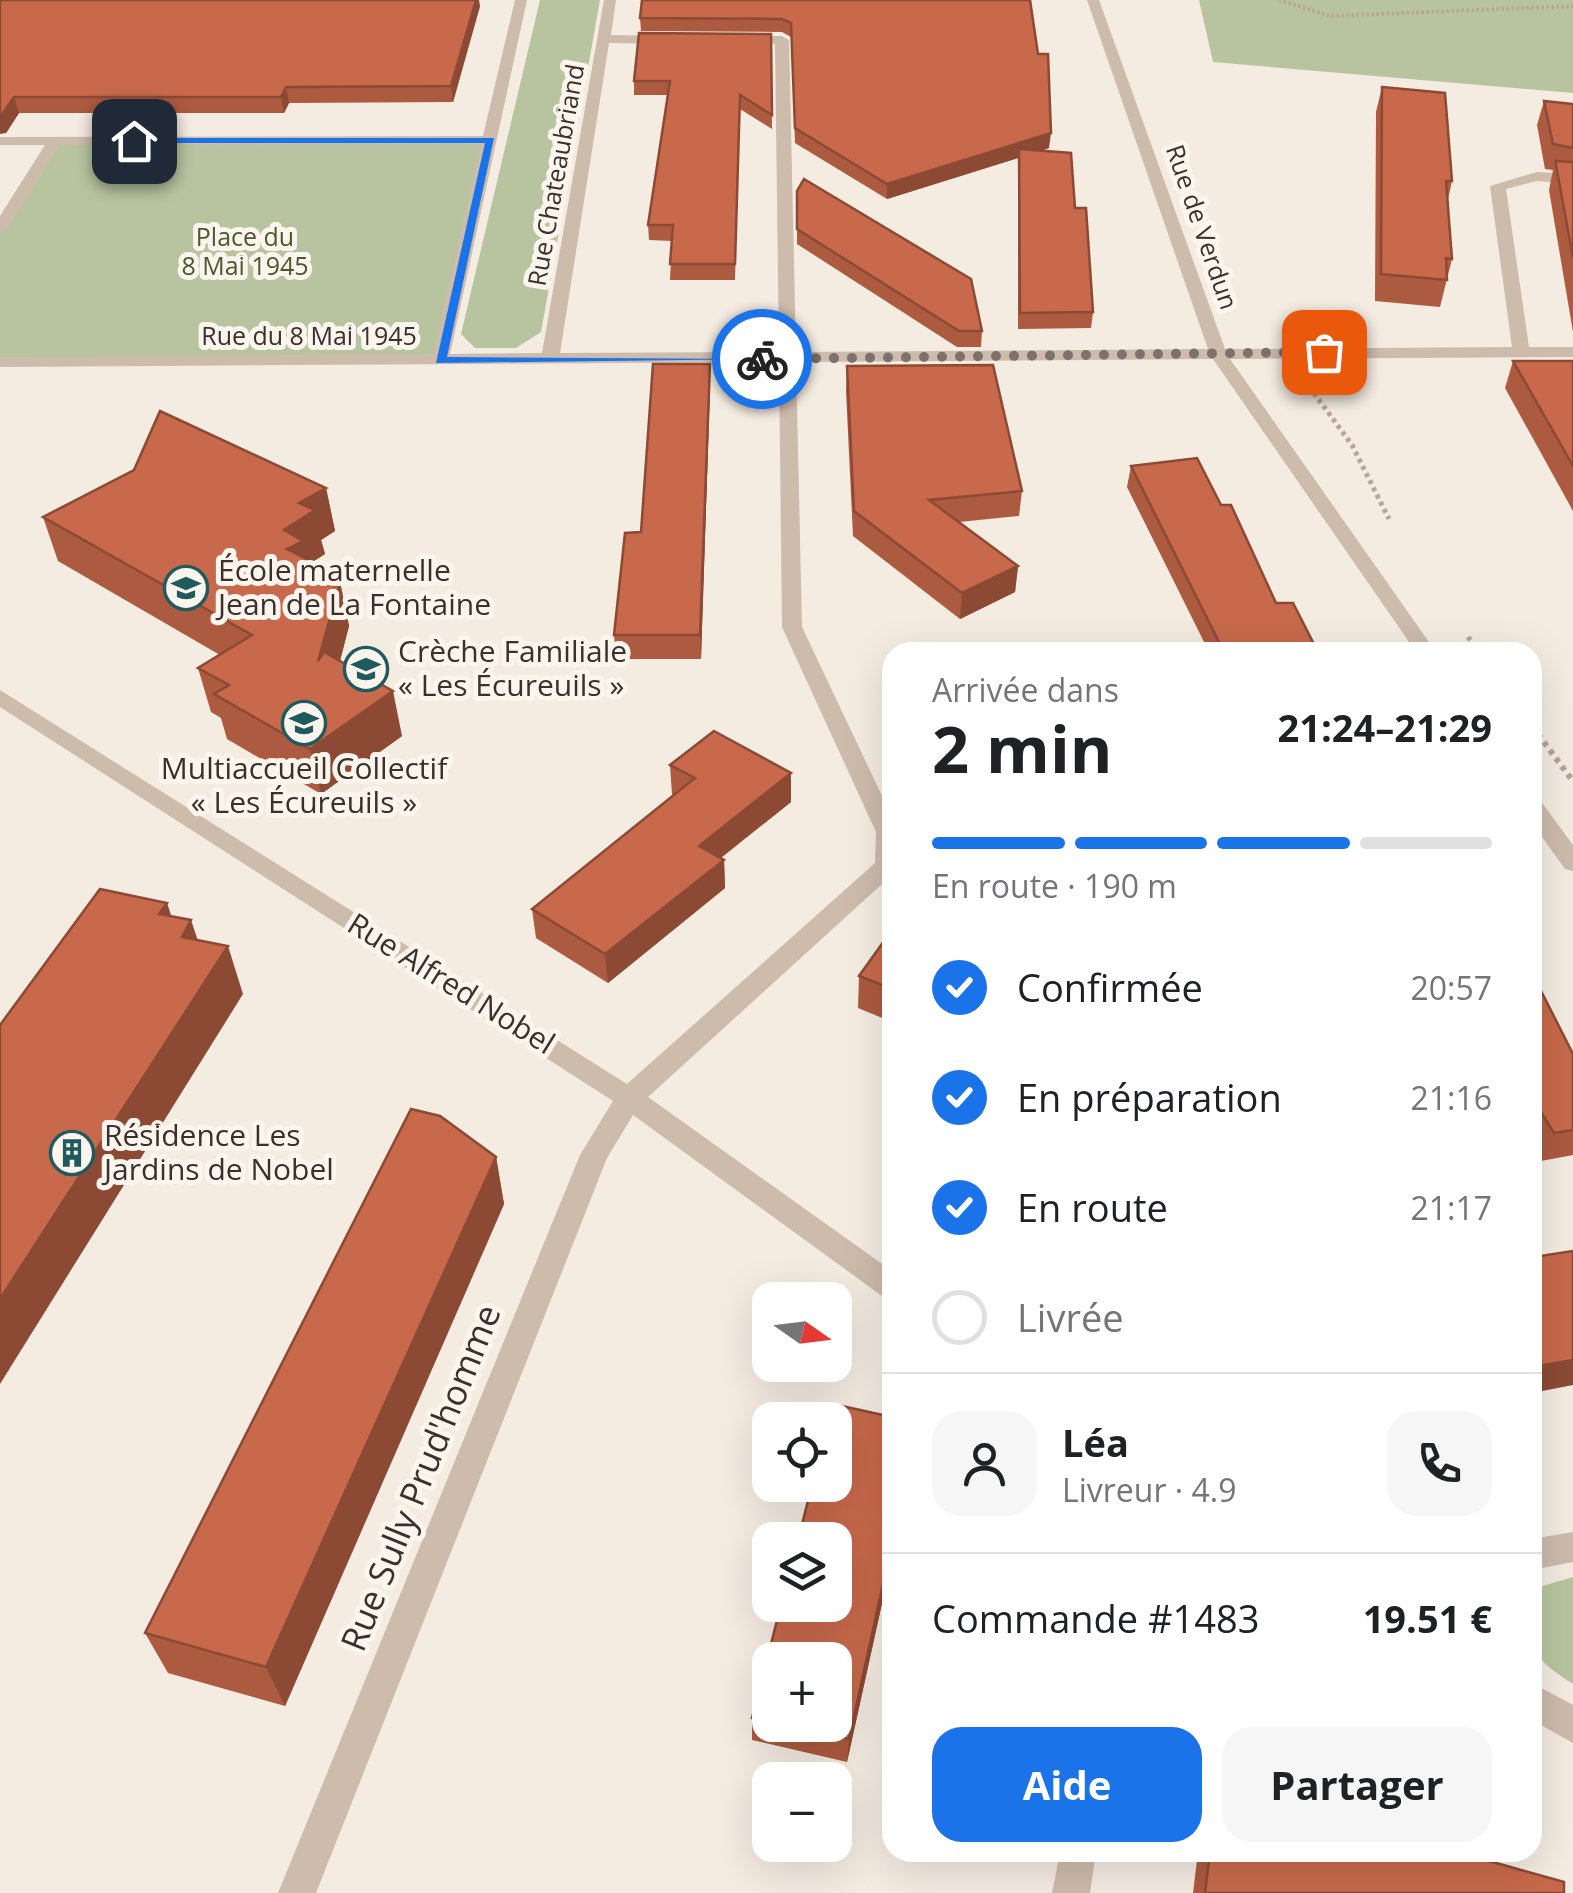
<!DOCTYPE html>
<html lang="fr">
<meta charset="utf-8">
<style>
:root{--surface:#fff;--page:#f6f6f6;--text:#202124;--muted:#757577;--line:#e0e0e0;--accent:#1a73e8}
body{margin:0;font-family:"Open Sans",sans-serif;background:var(--page);color:var(--text);height:100vh;display:flex;flex-direction:column;font-size:38px;white-space:nowrap}
*{box-sizing:border-box;margin:0}
p{font-size:32px;color:var(--muted)}
.icon{flex:none;width:55px;height:55px;fill:none;stroke:currentColor;stroke-width:2;stroke-linecap:round;stroke-linejoin:round}
.map{position:relative;flex:1;overflow:hidden}
.details{position:absolute;left:882px;top:642px;width:660px;height:1220px;display:flex;flex-direction:column;background:var(--surface);border-radius:30px;box-shadow:0 10px 40px #0002}
.details>*{flex:none}
.needle{width:65px;rotate:104deg}
.buttons{position:absolute;left:752px;top:1282px;display:grid;gap:20px}
.buttons a{display:grid;place-items:center;width:100px;height:100px;border-radius:20px;background:var(--surface);box-shadow:0 10px 40px #0002;font-size:50px}
.pin{position:absolute;display:grid;place-items:center;width:85px;height:85px;color:#fff;margin:-42px;border-radius:20px;box-shadow:0 5px 15px #0006}
.courier{position:absolute;display:grid;place-items:center;width:100px;height:100px;margin:-50px;border:8px solid #1a73e8;border-radius:50%;background:#fff;color:#222;box-shadow:0 2px 12px #0007}
.headline em{font-style:normal;font-weight:700}
.headline div{display:flex;flex-direction:column-reverse}
.headline{display:flex;align-items:center;justify-content:space-between;height:170px;padding:0 50px}
h1{font-size:65px;font-weight:700;line-height:75px}
.bar{display:grid;grid-template-columns:repeat(4,1fr);gap:15px 10px;align-content:center;height:120px;padding:0 50px}
.bar i{height:12px;border-radius:8px;background:var(--line)}
.bar .on{background:var(--accent)}
.bar p{grid-column:span 4}
.line{display:flex;align-items:center;gap:25px;padding:0 50px;border-top:2px solid var(--line)}
.line div{flex:1}
.round{display:grid;place-items:center;flex:none;width:105px;height:105px;border-radius:30px;background:var(--page)}
ol{padding:0 50px;list-style:none}
li{display:flex;align-items:center;gap:30px;height:110px}
li p{margin-inline-start:auto}
li .icon{padding:10px;border-radius:50%;background:var(--accent);color:#fff;stroke-width:4}
li:last-child{color:var(--muted)}
li i{width:55px;height:55px;border:5px solid var(--line);border-radius:50%}
.primary-button{display:flex;gap:20px;margin-top:auto;padding:20px 50px}
.primary-button a{flex:1;height:115px;border-radius:30px;background:var(--accent);color:#fff;font-size:40px;font-weight:700;line-height:115px;text-align:center}
.primary-button a+a{background:var(--page);color:var(--text)}
.map>svg:first-child{display:block}
.green{fill:#b8c4a0}
.lines{fill:none;stroke-linecap:round;stroke-linejoin:round}
.path-far2{stroke:#b9a596;stroke-width:4;stroke-dasharray:2.5 2.5;stroke-linecap:butt}
.path-far1{stroke:#b9a596;stroke-width:5;stroke-dasharray:4 4;stroke-linecap:butt}
.path{stroke:#b9a596;stroke-width:6;stroke-dasharray:5 5;stroke-linecap:butt}
.street{fill:#cdbbac;fill-rule:evenodd}
.wall{fill:#ac5a40;fill-rule:evenodd}
.shaded-wall{fill:#8c4a34}
.building{fill:#c8694b;stroke:#8c4a34;stroke-width:2.5}
.route{fill:#1a73e8}
.done{stroke:#7c716b;stroke-width:10;stroke-dasharray:0 18}
.labels{text-anchor:middle;stroke-width:10;stroke-linejoin:round;paint-order:stroke}
.far-street-label{font-size:25px;fill:#3b302b;stroke:#fbf5ee}
.far-park-label{font-size:25px;fill:#4a5a2e;stroke:#fbf5ee}
.poi-label{font-size:30px;fill:#3b302b;stroke:#fbf5ee;text-anchor:start}
.street-label{font-size:30px;fill:#3b302b;stroke:#fbf5ee}
.near-street-label{font-size:35px;fill:#3b302b;stroke:#fbf5ee}
</style>
<div class="map">
<svg width="1573" height="1893" viewBox="0 0 1573 1893">
<rect width="100%" height="100%" fill="#f4ebe1"/>
<g class="green">
<path d="M540,0H600L541,332L516,348H475L461,334Z"/>
<path d="M1199,0H1573V93L1213,62Z"/>
<path d="M491,140L440,360L0,362V228L55,141Z"/>
<path d="M1573,1577V1684C1522,1652 1532,1645 1532,1589Z"/>
</g>
<g class="lines">
<path class="path-far2" d="M1279,0L1330,16L1573,6"/>
<g class="path-far1">
<path d="M1314,393L1352,445L1389,519"/>
<path d="M1468,637L1479,652"/>
</g>
<path class="path" d="M1532,726L1572,780"/>
<g class="street">
<path d="M515,0H527L450,354L542,353L604,0H616L611,35L670,36L677,40L670,44L609,43L560,353L779,352L775,44L735,43V37L740,36H782L789,40L796,352L1208,349L1087,0H1099L1225,349L1512,347L1490,186L1537,172L1573,174V184L1537,181L1506,189L1529,347H1573V357L1230,359L1436,652H1416L1213,359L796,362L802,627L892,817V875L648,1097L892,1271V1299L882,1296L633,1115L607,1158L316,1893H278L580,1155L613,1101L0,707V690L627,1084L875,863L876,832L782,627L779,362L0,367V357L433,354L481,144L60,145L8,228L0,233V216L45,145H0V137L483,136Z"/>
<path d="M1532,797L1540,800L1573,845V871L1565,869L1532,823Z"/>
<path d="M1573,1532V1562L1532,1570V1539Z"/>
<path d="M1532,1683L1573,1705V1743L1532,1720Z"/>
<path d="M1060,1852H1096L1090,1893H1052Z"/>
</g>
</g>
<g class="wall">
<path d="M0,0L480,6L453,102L289,103L284,113H19L6,133Z"/>
<path d="M1030,0L1049,148L1041,151L1075,208L1093,312L1091,328L1018,329V158L887,199L795,143L791,37L782,32L641,31L640,18Z"/>
<path d="M771,34L772,129L740,109L735,280H670L672,241L649,240L648,225L668,95H634V81Z"/>
<path d="M1382,87L1452,181L1448,199L1452,259L1440,307L1375,301L1376,112Z"/>
<path d="M1544,101L1573,104V332L1549,190L1553,170L1545,169L1537,125Z"/>
<path d="M797,191L982,331L981,347H957L797,244Z"/>
<path d="M1513,361H1573V511L1505,388Z"/>
<path d="M710,364V386L701,659H616L614,635L641,532Z"/>
<path d="M847,366L1022,491L1019,516L959,522L1018,566L1015,592L960,619L853,536L846,391Z"/>
<path d="M1131,466L1221,505L1276,603L1318,652H1209L1127,487Z"/>
<path d="M326,488L335,531L321,540L325,554L309,564L311,574L334,586L340,582L349,626L340,661L402,736L321,794L227,739L221,718L211,712L198,668L220,655L58,561L43,517Z"/>
<path d="M670,765L791,773V802L721,858L724,860L725,888L608,983L536,938L532,909L674,795L672,794Z"/>
<path d="M892,930V1022L858,1008L859,976Z"/>
<path d="M1532,983L1573,1054V1155L1541,1161L1532,1147Z"/>
<path d="M496,1157L504,1204L285,1706L168,1673L145,1633Z"/>
<path d="M833,1404L892,1417V1558L847,1762L752,1740V1718L781,1605H835V1540H798L812,1485H835V1420H829ZM770,1660H835V1725H770Z"/>
<path d="M1198,1852H1457L1564,1893H1193Z"/>
</g>
<g class="shaded-wall">
<path d="M476,0H479L480,6L453,102L451,86Z"/>
<path d="M286,87L289,103L284,113L281,97Z"/>
<path d="M14,97L19,113L6,133L0,134V117Z"/>
<path d="M1051,133L1049,148L1019,158V149L1018,158L887,199V184Z"/>
<path d="M710,364V386L701,659L700,635Z"/>
<path d="M326,488L335,531L321,540L325,554L309,564L318,604L297,593L284,530L299,503Z"/>
<path d="M1018,566L1015,592L960,619L962,593Z"/>
<path d="M340,582L349,626L328,706L318,661Z"/>
<path d="M393,691L402,736L321,794L310,749Z"/>
<path d="M791,773V802L700,874L699,846Z"/>
<path d="M724,860L725,888L608,983L605,954Z"/>
<path d="M167,903L183,951L159,914Z"/>
<path d="M191,920L207,968L182,937Z"/>
<path d="M228,946L243,994L0,1384V1299Z"/>
<path d="M496,1157L504,1204L285,1706L266,1667Z"/>
<path d="M1573,1360V1385L1532,1393V1367Z"/>
<path d="M892,1543V1558L847,1762L849,1739Z"/>
</g>
<g class="building">
<path d="M0,0H476L451,86L286,87L281,97H14L0,117Z"/>
<path d="M642,0H1030L1038,54H1048L1051,133L887,184L795,128L791,23L782,19L640,18Z"/>
<path d="M639,33L771,34L772,115L740,95L735,264H670L673,225H648L670,81H634Z"/>
<path d="M1382,87L1445,93L1452,181H1446L1452,259L1446,258L1447,280L1381,274Z"/>
<path d="M1544,101L1573,104V148L1553,144Z"/>
<path d="M1019,149L1071,153L1075,208H1086L1093,312L1020,313Z"/>
<path d="M1556,161L1573,162V258L1556,165Z"/>
<path d="M804,179L971,279L982,331H959L797,229V191Z"/>
<path d="M1513,361H1573V466Z"/>
<path d="M653,364H710L700,635H614L625,533L641,532Z"/>
<path d="M993,365L1022,491L929,500L1018,566L962,593L854,511L847,366Z"/>
<path d="M160,411L326,488L299,503L315,510L284,530L303,541L287,549L308,560L298,566L334,586L340,582L318,661L324,652L393,691L310,749L214,694L229,685L198,668L252,635L43,517L134,470Z"/>
<path d="M1197,458L1221,505H1231L1276,603H1293L1318,652H1256L1252,644L1221,646L1131,466Z"/>
<path d="M714,731L791,773L699,846L724,860L605,954L532,909L695,778L670,765Z"/>
<path d="M100,889L167,903L159,914L191,920L182,937L228,946L0,1299V1025Z"/>
<path d="M892,930V989L859,976Z"/>
<path d="M1532,983H1537L1573,1054V1130L1554,1133L1532,1098Z"/>
<path d="M411,1109L440,1116L496,1157L266,1667L145,1633Z"/>
<path d="M1535,1246L1541,1256L1573,1251V1360L1532,1367V1247Z"/>
<path d="M833,1404L892,1417V1543L849,1739L785,1725H835V1660H770V1722L752,1718L781,1605H835V1540H798L812,1485H835V1420H829Z"/>
<path d="M1210,1852H1457L1564,1882V1893H1205Z"/>
</g>
<path class="route" d="M134,138H494L447,357L768,359L436,363L485,143H131Z"/>
<g class="lines">
<path class="done" d="M762,359L1324,352"/>
</g>
<defs>
<symbol id="school-ring" viewBox="-11 -11 22 22"><circle r="9.5" fill="#fbf5ee" stroke="#1f5a5e" stroke-width="1.5"/><path d="M0-5L7-2L0 1L-7-2ZM-4 1L0 2.5L4 1V4Q0 6-4 4Z" fill="#1f5a5e"/></symbol>
<symbol id="building-ring" viewBox="-11 -11 22 22"><circle r="9.5" fill="#fbf5ee" stroke="#1f5a5e" stroke-width="1.5"/><path d="M-4-6H4V6H1V3H-1V6H-4ZM-2.5-4.3h1.7v1.8h-1.7ZM.8-4.3h1.7v1.8H.8ZM-2.5-1h1.7V.8h-1.7ZM.8-1h1.7V.8H.8Z" fill="#1f5a5e"/></symbol>
</defs>
<g fill-rule="evenodd">
<use href="#school-ring" x="161" y="563" width="50" height="50"/>
<use href="#school-ring" x="341" y="644" width="50" height="50"/>
<use href="#school-ring" x="279" y="698" width="50" height="50"/>
<use href="#building-ring" x="47" y="1128" width="50" height="50"/>
</g>
<g class="labels">
<g class="far-street-label">
<text transform="translate(556 175) rotate(-80)" y="9">Rue Chateaubriand</text>
<text transform="translate(1202 227) rotate(71)" y="9">Rue de Verdun</text>
<text x="309" y="345">Rue du 8 Mai 1945</text>
</g>
<g class="far-park-label">
<text x="245" y="246">Place du<tspan x="245" dy="29">8 Mai 1945</tspan></text>
</g>
<g class="poi-label">
<text x="218" y="581">École maternelle<tspan x="218" dy="34">Jean de La Fontaine</tspan></text>
<text x="398" y="662">Crèche Familiale<tspan x="398" dy="34">« Les Écureuils »</tspan></text>
<text x="304" y="779" text-anchor="middle">Multiaccueil Collectif<tspan x="304" dy="34">« Les Écureuils »</tspan></text>
<text x="104" y="1146">Résidence Les<tspan x="104" dy="34">Jardins de Nobel</tspan></text>
</g>
<g class="street-label">
<text transform="translate(451 984) rotate(32)" y="10">Rue Alfred Nobel</text>
</g>
<g class="near-street-label">
<text transform="translate(421 1478) rotate(-68)" y="12">Rue Sully Prud'homme</text>
</g>
</g>
</svg>
<div class="buttons">
<a><svg class="needle" viewBox="-14 -14 28 28"><path d="M0-13l5 13h-10z" fill="#e53935"/><path d="M0 13l5-13h-10z" fill="#757577"/></svg></a>
<a><svg class="icon" aria-label="locate" viewBox="0 0 24 24"><circle cx="12" cy="12" r="6"/><path d="M12 2v4M12 18v4M2 12h4M18 12h4"/></svg></a>
<a><svg class="icon" aria-label="layers" viewBox="0 0 24 24"><path d="M12 4l9 5-9 5-9-5zM3 14l9 5 9-5"/></svg></a>
<a>+</a>
<a>−</a>
</div>
<div class="pin" style="left:1324px;top:352px;background:#ea580c"><svg class="icon" aria-label="bag" viewBox="0 0 24 24"><path d="M5 8h14l-1 12H6zM9 8a3 3 0 0 1 6 0"/></svg></div>
<div class="pin" style="left:134px;top:141px;background:#1f2937"><svg class="icon" aria-label="home" viewBox="0 0 24 24"><path d="M3 11l9-7 9 7M6 9v11h12V9"/></svg></div>
<div class="courier" style="left:762px;top:359px"><svg class="icon" aria-label="bike" viewBox="0 0 24 24"><circle cx="6" cy="16" r="4"/><circle cx="18" cy="16" r="4"/><path d="M6 16l4-8h5l3 8M10 8l3 8H6M13 5h3"/></svg></div>
<section class="details">
<div class="headline"><div><h1>2 min</h1><p>Arrivée dans</p></div><em>21:24–21:29</em></div>
<div class="bar"><i class="on"></i><i class="on"></i><i class="on"></i><i></i><p>En route · 190 m</p></div>
<ol>
<li><svg class="icon" aria-label="check" viewBox="0 0 24 24"><path d="M5 12l5 5 9-10"/></svg>Confirmée<p>20:57</p></li>
<li><svg class="icon" aria-label="check" viewBox="0 0 24 24"><path d="M5 12l5 5 9-10"/></svg>En préparation<p>21:16</p></li>
<li><svg class="icon" aria-label="check" viewBox="0 0 24 24"><path d="M5 12l5 5 9-10"/></svg>En route<p>21:17</p></li>
<li><i></i>Livrée</li>
</ol>
<div class="line" style="height:180px"><a class="round"><svg class="icon" aria-label="person" viewBox="0 0 24 24"><circle cx="12" cy="8" r="4"/><path d="M4 21q1-7 8-7t8 7"/></svg></a><div><b>Léa</b><p>Livreur · 4.9</p></div><a class="round"><svg class="icon" aria-label="phone" viewBox="0 0 24 24"><path d="M5 4h4l2 5-3 2q2 4 5 5l2-3 5 2v4C11 20 4 13 5 4z"/></svg></a></div>
<div class="line" style="height:130px"><div>Commande #1483</div><b>19.51 €</b></div>
<div class="primary-button"><a>Aide</a><a>Partager</a></div>
</section>
</div>
